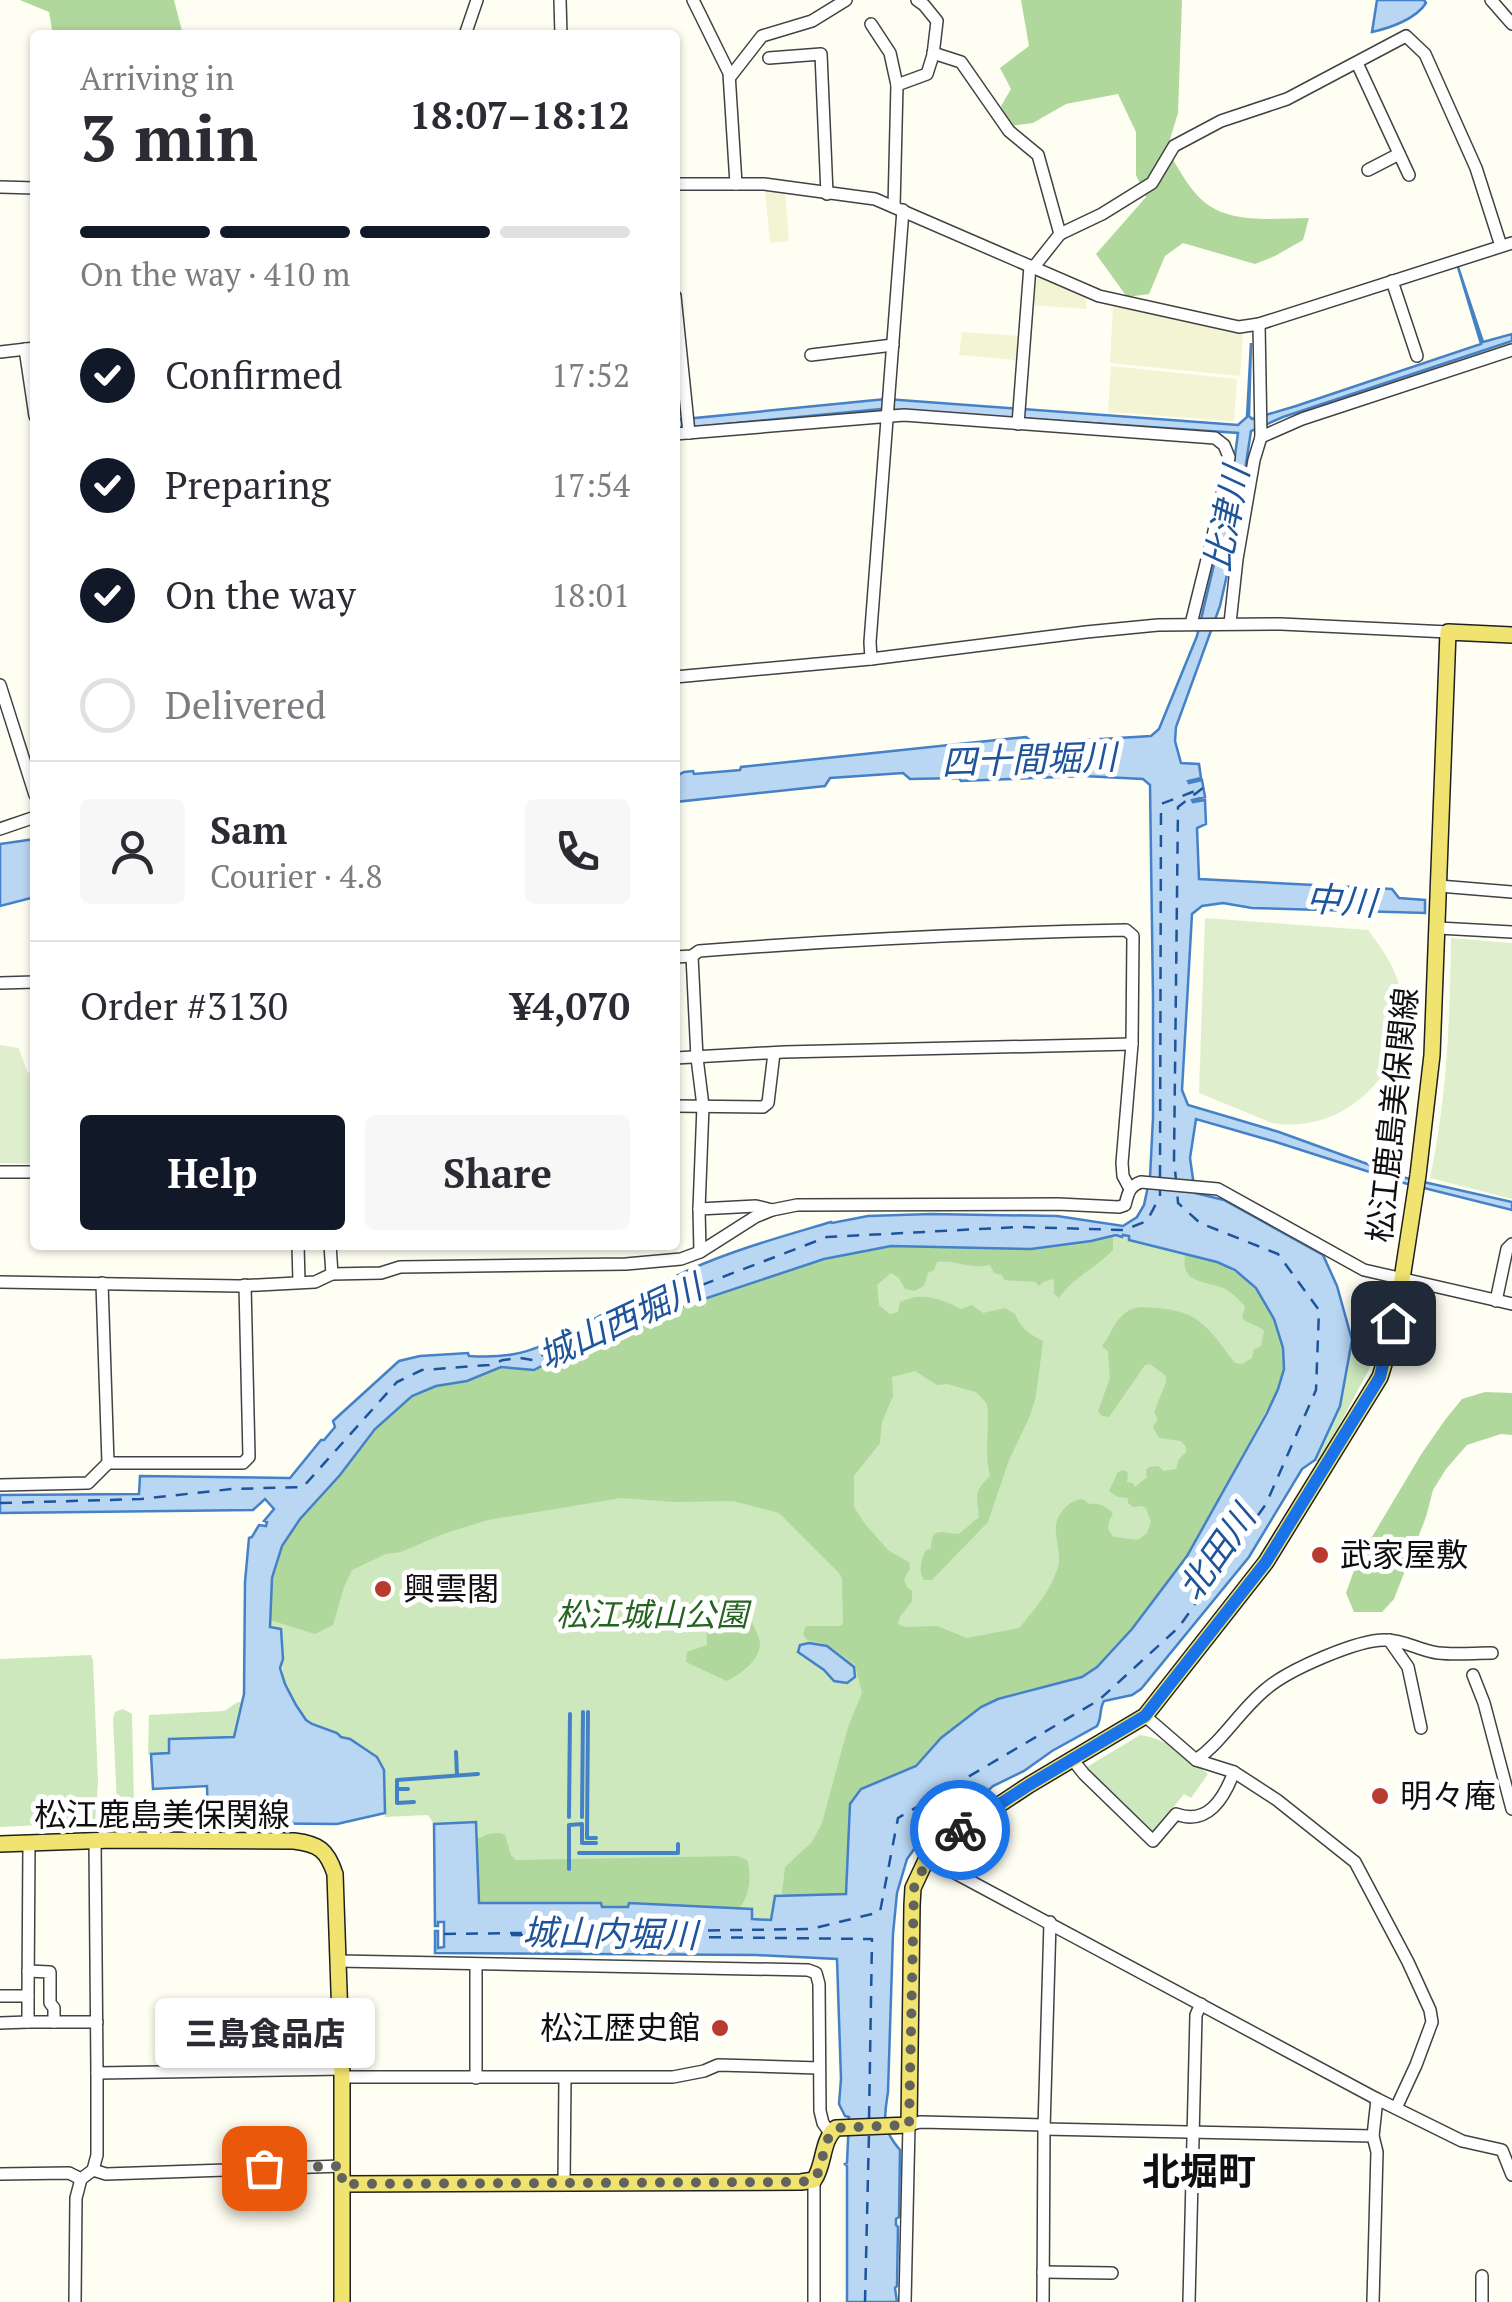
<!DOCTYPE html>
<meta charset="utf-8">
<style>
:root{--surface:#fff;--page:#f7f7f7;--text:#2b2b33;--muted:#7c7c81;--line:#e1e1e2;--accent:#111827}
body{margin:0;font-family:"PT Serif","Noto Sans JP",serif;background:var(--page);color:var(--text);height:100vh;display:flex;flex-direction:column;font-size:38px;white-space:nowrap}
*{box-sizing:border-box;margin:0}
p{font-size:32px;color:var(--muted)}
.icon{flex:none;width:55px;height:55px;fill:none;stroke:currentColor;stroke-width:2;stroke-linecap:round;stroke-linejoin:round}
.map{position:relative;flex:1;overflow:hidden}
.panel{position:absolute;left:30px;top:30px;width:650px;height:1220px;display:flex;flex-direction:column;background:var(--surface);border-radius:10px;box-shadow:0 2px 8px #0004}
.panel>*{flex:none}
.pin{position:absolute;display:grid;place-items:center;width:85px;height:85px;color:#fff;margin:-42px;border-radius:20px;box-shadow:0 5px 15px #0006}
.courier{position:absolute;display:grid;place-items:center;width:100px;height:100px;margin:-50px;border:8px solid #1a73e8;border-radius:50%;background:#fff;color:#222;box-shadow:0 2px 12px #0007}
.bubble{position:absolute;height:70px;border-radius:10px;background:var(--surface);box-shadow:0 2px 8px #0004;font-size:32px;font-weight:800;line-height:70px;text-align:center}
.headline em{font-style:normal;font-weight:800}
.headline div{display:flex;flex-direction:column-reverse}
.headline{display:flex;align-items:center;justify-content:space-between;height:170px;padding:0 50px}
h1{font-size:65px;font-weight:800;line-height:75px}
.bar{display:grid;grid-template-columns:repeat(4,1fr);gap:15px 10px;align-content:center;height:120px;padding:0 50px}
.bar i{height:12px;border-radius:8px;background:var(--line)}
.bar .current{background:var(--accent)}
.bar p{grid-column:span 4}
.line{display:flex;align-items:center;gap:25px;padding:0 50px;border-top:2px solid var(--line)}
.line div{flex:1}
.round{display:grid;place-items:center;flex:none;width:105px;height:105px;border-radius:10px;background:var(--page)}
ol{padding:0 50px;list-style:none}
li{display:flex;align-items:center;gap:30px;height:110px}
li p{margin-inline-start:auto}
li .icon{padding:10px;border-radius:50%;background:var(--accent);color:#fff;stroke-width:4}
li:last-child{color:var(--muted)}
li i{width:55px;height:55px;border:5px solid var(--line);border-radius:50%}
.primary-button{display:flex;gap:20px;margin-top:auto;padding:20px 50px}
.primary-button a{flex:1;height:115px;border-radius:10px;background:var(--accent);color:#fff;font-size:40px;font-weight:800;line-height:115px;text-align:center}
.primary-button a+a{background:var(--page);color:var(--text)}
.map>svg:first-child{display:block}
.farmland{fill:#f2f4d3}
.green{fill:#cde8bd}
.forest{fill:#b0d89d}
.pitch{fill:#dfefce}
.water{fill:#b9d6f3;stroke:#4481c7;stroke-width:2.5}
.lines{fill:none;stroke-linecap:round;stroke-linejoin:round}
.stream{stroke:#4481c7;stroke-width:4}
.ferry{stroke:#1e549c;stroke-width:2.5;stroke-dasharray:12 10;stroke-linecap:butt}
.minor-casing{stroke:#424242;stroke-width:14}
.major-casing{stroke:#202020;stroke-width:18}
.minor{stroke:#fff;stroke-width:11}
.major{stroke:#f1e36f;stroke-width:15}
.done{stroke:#63635e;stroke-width:10;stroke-dasharray:0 18}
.route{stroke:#1a73e8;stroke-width:12}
.poi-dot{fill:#b93a2e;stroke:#fff;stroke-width:4}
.labels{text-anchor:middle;stroke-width:10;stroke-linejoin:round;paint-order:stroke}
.street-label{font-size:32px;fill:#0f0f0f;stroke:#fff}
.poi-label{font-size:32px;fill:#0f0f0f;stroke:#fff;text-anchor:start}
.park-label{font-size:32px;font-style:italic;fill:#276422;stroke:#fff}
.water-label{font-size:35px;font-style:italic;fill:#1e549c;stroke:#fff}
.quarter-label{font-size:38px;font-weight:bold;fill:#0f0f0f;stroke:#fff}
</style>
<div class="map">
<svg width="1512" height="2302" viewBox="0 0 1512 2302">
<rect width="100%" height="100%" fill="#fefef2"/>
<g class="farmland">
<path d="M765,190L785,192L789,241L770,243Z"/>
<path d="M1035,275L1086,297V309L1033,305Z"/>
<path d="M1113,306L1243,333L1240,376L1110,363Z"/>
<path d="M962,332L1018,336L1016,360L959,355Z"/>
<path d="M1111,366L1237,379L1234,421L1108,412Z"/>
</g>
<g class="green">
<path d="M1116,1235L1129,1236L1130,1240L1185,1255L1188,1254L1242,1275L1284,1369L847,1894L776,1896L772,1920L752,1919V1909L630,1903H479L476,1822L434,1824L428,1815L385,1817L384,1770C374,1760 362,1744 349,1738C336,1733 316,1729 305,1719C280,1695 281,1660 281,1629L270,1627L271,1593L282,1546L300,1519L340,1475L364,1443L444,1384L751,1284L1091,1241Z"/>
<path d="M1352,1340L1379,1346L1374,1360L1319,1463L1315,1460L1340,1406Z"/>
<path d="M91,1655L93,1660L98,1782L95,1822L0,1827V1659Z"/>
<path d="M238,1702H242L234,1738L170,1739L169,1753L148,1754L149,1715L224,1711Z"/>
<path d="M123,1709L132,1714L134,1803L131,1809L124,1811L117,1805L113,1718L115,1712Z"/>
<path d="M1140,1735C1168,1739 1186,1756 1208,1774L1191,1798L1184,1794L1152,1834L1088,1775L1087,1767Z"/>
</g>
<g class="forest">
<path d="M20,0H174L183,35H53L49,12Z"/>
<path d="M1021,0H1182L1178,113L1167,149C1177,166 1188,188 1203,201C1231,225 1274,218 1309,218L1303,240L1275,256L1255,264L1183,243L1165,256L1149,294L1127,297L1096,254L1146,197L1136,175V132L1118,94L1066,104L1033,123L1010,126L1001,106L1011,89L1000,68L1029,46Z"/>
<path d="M1113,1235V1250C1096,1268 1072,1278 1059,1298L1054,1294V1279L1043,1282L1039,1286L1035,1282L1004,1280L1002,1275L994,1273L990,1265C968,1270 956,1259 937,1262L934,1270L928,1273L924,1286L914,1291L905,1289L899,1278L891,1273L877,1285L879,1305L890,1314L898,1312L900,1302C922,1291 941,1299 961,1309L972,1305L983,1313L1005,1308L1015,1314C1021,1329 1029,1334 1043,1341L1036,1396L1030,1416L1009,1460L988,1522L932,1580H924C918,1572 921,1559 926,1550L931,1549C931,1525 942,1533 959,1534L979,1517C977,1496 973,1492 990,1476C984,1453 990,1428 987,1404L976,1392L947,1384L937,1385L915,1371L892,1377L893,1396L882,1422L880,1443L854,1476V1507L865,1524L889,1551L909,1562L910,1569L904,1579L907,1587L912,1591V1601L900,1617L898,1624L905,1627L937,1626L967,1638L1019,1628C1034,1610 1049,1593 1057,1570C1065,1549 1046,1529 1063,1510C1069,1503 1074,1500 1083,1499L1089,1504C1099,1503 1107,1506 1113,1514C1107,1523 1106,1530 1114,1537L1138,1540L1147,1533L1151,1522L1146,1508L1141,1506L1133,1507L1128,1503V1498L1118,1497L1109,1491L1118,1472L1124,1470L1128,1473L1127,1482L1133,1483L1135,1487L1147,1477L1146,1470L1149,1467L1158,1466L1164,1471L1176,1469L1179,1459L1186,1452V1447L1181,1441L1159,1438L1153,1427L1158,1419L1154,1412L1166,1382V1376L1150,1364L1145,1365L1109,1417L1102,1416L1098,1411L1110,1378L1108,1351L1102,1346C1111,1335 1113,1323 1124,1314C1133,1306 1143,1307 1154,1308C1200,1310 1209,1329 1235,1363L1242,1364L1252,1358L1254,1349L1261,1346L1264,1331C1257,1324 1249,1325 1242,1318L1245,1306C1239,1300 1233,1293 1225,1289C1207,1280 1180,1285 1185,1255C1194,1254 1200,1256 1208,1259C1250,1273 1281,1310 1284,1355C1285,1372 1278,1386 1272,1401L1187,1556L1121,1642L1097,1668L1082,1677L998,1699L981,1707L941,1738L916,1767L861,1789L850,1804L847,1894L785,1896L782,1893L785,1867L812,1842L822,1823L848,1727L862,1693L855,1665L828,1645L807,1640L803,1634L806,1626H840L843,1624L842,1579L839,1573L779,1513L733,1501L674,1502L621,1498L488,1520L443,1534L401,1552L386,1554L352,1570L344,1587L333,1625L315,1634L270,1620L272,1578L282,1546L300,1519L340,1475L375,1429L412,1396L436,1386L467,1381L501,1367L534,1370L608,1331L824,1259L891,1246L1005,1249L1053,1247Z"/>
<path d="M1485,1392L1512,1393V1435L1501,1434L1467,1445L1446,1469L1433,1490L1426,1517L1394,1599L1382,1612H1354L1346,1593L1357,1562L1422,1453L1445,1420L1462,1399Z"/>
<path d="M723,1598C732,1598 731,1597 738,1602C745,1608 762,1638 760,1646C757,1663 740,1674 727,1681L686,1662L687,1652L707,1645L706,1606Z"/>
<path d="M499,1833L505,1835L511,1855L516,1860L737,1856L747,1860C752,1876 750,1897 738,1909L630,1903L629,1907H601L600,1903H479L477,1839L488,1834Z"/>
</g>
<g class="pitch">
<path d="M1205,918L1368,930C1383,950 1396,968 1401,993C1414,1067 1346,1136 1272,1123L1199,1093Z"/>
<path d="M1451,938L1512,943V1199L1430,1178C1447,1099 1450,1018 1451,938Z"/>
<path d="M0,1045L19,1048L27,1072L35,1075V1164L0,1163Z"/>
</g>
<g class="water">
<path d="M1377,0H1424L1426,3C1416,19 1390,28 1372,32Z"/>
<path d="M1457,264L1483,342L1512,334V341L1283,417L1251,431L1233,548L1220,606L1176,727L1175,741L1181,763L1199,764L1201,778L1188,781L1189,783L1202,780L1205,797L1192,800L1193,802L1205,800L1206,824L1197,828L1199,879L1392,889L1399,898L1425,900V913L1252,908L1223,903L1202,906L1192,914L1182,1090L1188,1105L1279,1132L1406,1178L1512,1202V1210L1404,1183L1276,1142L1196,1119L1190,1158L1195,1193L1224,1200L1323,1255L1337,1286L1352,1340L1340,1406L1315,1460L1302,1469L1249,1557L1141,1689L1132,1695L1104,1701C1099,1709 1102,1718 1097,1726L1052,1751L1024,1771L993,1786L976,1802L932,1830L920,1841L907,1859L897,1893L893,1934L888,2092C884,2119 881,2128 900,2150L899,2217L896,2219V2225L898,2227L897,2286L895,2288L897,2302H847V2166L845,2164L847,2163L849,2117L845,2116L839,2104L841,2079L837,1959L756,1955L435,1953V1931H438V1948L444,1947V1922H438V1926H435L434,1824L476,1822L479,1903H601L602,1907H628L629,1903L752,1909V1919L771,1920L775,1896L846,1894L850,1804L861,1789L916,1766L941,1738L981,1707L998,1699L1082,1677L1097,1667L1132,1629L1187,1556L1267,1413L1278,1389L1284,1369L1283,1348L1274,1319L1256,1288L1235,1270L1217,1262L1129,1240V1236L1123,1235L1122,1237L1116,1235L1091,1241L1031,1249L891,1246L824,1259L608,1331L534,1370L501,1367L467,1381L436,1386L412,1396L375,1429L340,1475L300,1519L282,1546L272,1578L270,1627L281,1629L283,1659L280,1668L285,1684L296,1705L306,1720L312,1724L337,1733L341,1737L350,1739L377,1757L384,1770L385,1813L337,1824L208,1823L207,1786L153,1789L151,1754L169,1753V1739L234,1737L244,1694L245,1582L249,1538L252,1537L259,1525L266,1526L267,1522L264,1521L274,1509L265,1499L253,1510L0,1513V1495L139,1494L140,1476L290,1478L321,1440H324L335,1427L333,1421L399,1361L420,1356L468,1353L469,1356C524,1360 541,1345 590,1325L594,1319C626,1301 658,1284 691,1269C736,1249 784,1236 831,1222L832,1223L868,1216L931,1214L1057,1216L1123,1226L1137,1217L1144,1205L1150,1177L1153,1118V998L1150,785L1143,779L1083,776L961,781L959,778L910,779L903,773L830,778L825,786L675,802V777L684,772L693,771L694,774L740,770L741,767L1026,737L1034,743L1151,736L1159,729L1197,636L1229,501L1238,433L881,409L675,429V420L886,399L1238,425L1247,417L1251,343L1249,416L1252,419L1296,406L1481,344Z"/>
<path d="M35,839V897L0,906V844Z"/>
<path d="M809,1643L827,1646L854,1667L855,1677L847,1683L834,1681L824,1670L798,1652L800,1645Z"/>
</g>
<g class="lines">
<g class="stream">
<path d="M588,1712L587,1838H596"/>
<path d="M456,1752L457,1775"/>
<path d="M397,1780L478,1774"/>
<path d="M397,1781V1789H408"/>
<path d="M397,1789V1803L414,1802"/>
<path d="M569,1817L570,1714"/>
<path d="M582,1817L583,1712"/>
<path d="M579,1853H678V1844"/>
<path d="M569,1869V1825L582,1824V1843H596"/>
</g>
<g class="ferry">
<path d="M1160,1177L1161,804L1203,788L1178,807L1174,1160L1176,1180"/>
<path d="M0,1503L141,1499L232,1489L303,1487L397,1382L422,1370L489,1365L503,1360L520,1358L533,1360L600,1324L827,1237L1019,1227L1124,1230L1147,1221L1160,1196V1190"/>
<path d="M444,1934L811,1929L880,1912L898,1818L1099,1700L1179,1627L1266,1504L1316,1390L1319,1310L1278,1254L1200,1223L1178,1203L1177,1188"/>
<path d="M511,1935L872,1939L869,2120"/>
<path d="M865,2302L869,2133"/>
</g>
<defs>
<g id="minor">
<path d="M560,0L561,35"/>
<path d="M693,0L729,73L736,184"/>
<path d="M1491,0L1512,24"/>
<path d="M871,24L890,53L897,85L894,207"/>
<path d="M465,35L477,0"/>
<path d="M933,53L961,62L1009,131L1038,155L1060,234L1033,268"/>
<path d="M769,58L821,54L827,194"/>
<path d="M1357,63L1409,175"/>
<path d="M730,77L762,36L812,21L846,0"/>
<path d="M897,85L927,74L933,55L937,21L924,5L917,0"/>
<path d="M1368,170L1399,154"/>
<path d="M675,184H764L875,199L1099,296L1239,327L1259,324L1512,243"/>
<path d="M0,187L35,188"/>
<path d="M1060,234L1102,214L1152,183L1174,146L1221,121L1287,99L1406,36L1425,54L1476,168L1501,246"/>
<path d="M1392,281L1417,356"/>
<path d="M675,296L689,433"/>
<path d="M25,349L35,416"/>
<path d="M0,352L35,348"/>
<path d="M811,355L893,345"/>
<path d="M1018,424L1030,266"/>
<path d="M675,434L904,415L1215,438L1224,445L1229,457L1219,511L1191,624"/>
<path d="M1261,437L1302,419L1512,350"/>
<path d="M1230,623L1237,559L1254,460L1261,437L1259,324"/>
<path d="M871,659L870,642L903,210"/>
<path d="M675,677L871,659L1086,632L1158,625L1281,624L1448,632"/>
<path d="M0,685L35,795"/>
<path d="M0,829L35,817"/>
<path d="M1439,886L1512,892"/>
<path d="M1438,928L1512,932"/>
<path d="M692,956L697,1058L703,1106L699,1209L700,1252"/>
<path d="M675,957L692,956L699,951C841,940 984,933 1126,930L1133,936L1132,1044L1122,1163L1123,1176L1130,1189"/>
<path d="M0,983L35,982"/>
<path d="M675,1058L784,1052L1132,1044"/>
<path d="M675,1106L763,1107L768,1103L774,1053"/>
<path d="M0,1172H35"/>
<path d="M699,1209L756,1206L772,1210"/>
<path d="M298,1245L299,1282"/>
<path d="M330,1245L332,1274"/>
<path d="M0,1282L239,1286L315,1282L332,1274L381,1273L400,1267L626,1264L681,1259L700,1252L755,1217L772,1210L797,1205L1058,1204L1119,1207L1125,1205C1128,1194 1129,1186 1141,1182L1218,1189L1364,1270L1512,1304"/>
<path d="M1496,1301L1507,1249L1512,1244"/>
<path d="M108,1463H243L249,1457L245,1285"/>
<path d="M0,1485L88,1483L108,1463L102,1283"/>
<path d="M1389,1640L1408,1667L1421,1728"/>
<path d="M1473,1675L1484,1703L1512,1809"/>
<path d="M1145,1716L1196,1760C1224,1740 1240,1710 1266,1689C1288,1670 1358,1639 1386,1640C1405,1640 1420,1651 1438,1653C1456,1655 1474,1653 1492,1653"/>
<path d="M1072,1759L1084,1774L1153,1841L1176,1814C1208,1826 1224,1798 1234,1772L1196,1760"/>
<path d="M1234,1772L1277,1800L1355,1862L1408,1962L1430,2010L1432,2022L1416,2065L1396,2108"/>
<path d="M95,1841L97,2073L342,2069"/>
<path d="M927,1858L1377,2099L1462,2141L1502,2150L1512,2175"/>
<path d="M338,1961L808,1970L816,1973L819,1984L820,2111L823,2123L830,2133"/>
<path d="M28,1971L50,1972V2003L54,2008V2022"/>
<path d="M0,1996H28L29,1843"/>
<path d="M28,1996V2022H97"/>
<path d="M0,2023L28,2022"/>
<path d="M342,2077H673L704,2071L718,2065L819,2068"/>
<path d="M476,2078V1965"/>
<path d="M1044,2129L1373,2136"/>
<path d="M93,2170L97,2155V2073"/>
<path d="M0,2174L69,2173L81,2179L93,2170L106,2174L342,2166"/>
<path d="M564,2183L565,2078"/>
<path d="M1043,2272L1112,2273"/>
<path d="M75,2302L76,2198L81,2179"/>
<path d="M814,2302V2180"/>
<path d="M905,2302L909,2125L920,2122L1044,2125"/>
<path d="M1043,2302L1044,2129L1050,1922"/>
<path d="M1189,2302L1196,2015L1201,2004"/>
<path d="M1373,2302L1377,2152L1373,2136L1377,2099"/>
<path d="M1482,2302V2276"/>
</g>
<g id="major">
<path d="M0,1844L113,1840L294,1841C319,1844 327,1850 335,1874L342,2077V2302"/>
<path d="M343,2184L801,2182L814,2180C825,2164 821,2141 836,2128L909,2125L912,1905L913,1888L927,1858L949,1838L1029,1785L1145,1716L1266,1562L1380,1377L1389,1348L1402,1279L1418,1175L1432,1055L1448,632L1512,635"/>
</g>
</defs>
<use href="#minor" class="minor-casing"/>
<use href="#major" class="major-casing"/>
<use href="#minor" class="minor"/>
<use href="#major" class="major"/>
</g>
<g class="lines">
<path class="done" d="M264,2168L342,2166V2184L801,2182L814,2180C825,2164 821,2141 836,2128L909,2125L914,1888L928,1858L960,1830"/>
<path class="route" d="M960,1830L1029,1785L1145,1716L1266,1562L1380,1377L1393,1323"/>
</g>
<g class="poi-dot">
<circle cx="1320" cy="1555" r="10"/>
<circle cx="383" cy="1589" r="10"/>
<circle cx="1380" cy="1796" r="10"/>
<circle cx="720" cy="2028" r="10"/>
</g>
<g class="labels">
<g class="street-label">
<text transform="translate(1393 1115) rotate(-84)" y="11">松江鹿島美保関線</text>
<text x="162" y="1826">松江鹿島美保関線</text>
</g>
<g class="poi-label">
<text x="1340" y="1566">武家屋敷</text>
<text x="403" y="1600">興雲閣</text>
<text x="1400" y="1807">明々庵</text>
<text x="700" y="2039" text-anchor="end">松江歴史館</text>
</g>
<g class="park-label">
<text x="652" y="1626">松江城山公園</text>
</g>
<g class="water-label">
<text transform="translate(1227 519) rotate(-79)" y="12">比津川</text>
<text transform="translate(1029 760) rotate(-2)" y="12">四十間堀川</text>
<text transform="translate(1341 901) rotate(4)" y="12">中川</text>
<text transform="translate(620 1322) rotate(-25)" y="12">城山西堀川</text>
<text transform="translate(1217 1553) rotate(-55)" y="12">北田川</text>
<text transform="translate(610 1934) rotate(1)" y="12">城山内堀川</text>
</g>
<g class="quarter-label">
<text x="1199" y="2185">北堀町</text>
</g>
</g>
</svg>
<div class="pin" style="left:264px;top:2168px;background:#ea580c"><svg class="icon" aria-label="bag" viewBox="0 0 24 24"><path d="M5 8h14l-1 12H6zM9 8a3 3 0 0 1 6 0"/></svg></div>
<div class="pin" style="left:1393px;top:1323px;background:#1f2937"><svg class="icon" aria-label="home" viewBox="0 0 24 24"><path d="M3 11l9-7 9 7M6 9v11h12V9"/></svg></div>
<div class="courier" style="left:960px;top:1830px"><svg class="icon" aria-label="bike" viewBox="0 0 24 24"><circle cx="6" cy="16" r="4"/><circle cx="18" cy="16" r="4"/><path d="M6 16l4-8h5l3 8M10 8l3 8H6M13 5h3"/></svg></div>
<div class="bubble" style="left:155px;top:1998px;width:220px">三島食品店</div>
<section class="panel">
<div class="headline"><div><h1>3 min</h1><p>Arriving in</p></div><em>18:07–18:12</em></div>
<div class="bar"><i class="current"></i><i class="current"></i><i class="current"></i><i></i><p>On the way · 410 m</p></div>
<ol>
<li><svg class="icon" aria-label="check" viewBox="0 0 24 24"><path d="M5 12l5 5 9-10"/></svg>Confirmed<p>17:52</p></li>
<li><svg class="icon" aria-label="check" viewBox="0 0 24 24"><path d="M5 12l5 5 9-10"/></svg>Preparing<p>17:54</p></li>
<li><svg class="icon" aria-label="check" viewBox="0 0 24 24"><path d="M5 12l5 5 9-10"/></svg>On the way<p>18:01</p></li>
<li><i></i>Delivered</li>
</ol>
<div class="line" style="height:180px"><a class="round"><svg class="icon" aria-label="person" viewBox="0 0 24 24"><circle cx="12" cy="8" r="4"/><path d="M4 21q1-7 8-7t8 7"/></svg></a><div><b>Sam</b><p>Courier · 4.8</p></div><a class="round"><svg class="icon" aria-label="phone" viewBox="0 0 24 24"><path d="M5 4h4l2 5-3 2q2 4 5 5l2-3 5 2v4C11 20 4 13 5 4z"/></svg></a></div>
<div class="line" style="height:130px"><div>Order #3130</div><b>¥4,070</b></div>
<div class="primary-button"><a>Help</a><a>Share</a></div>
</section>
</div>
